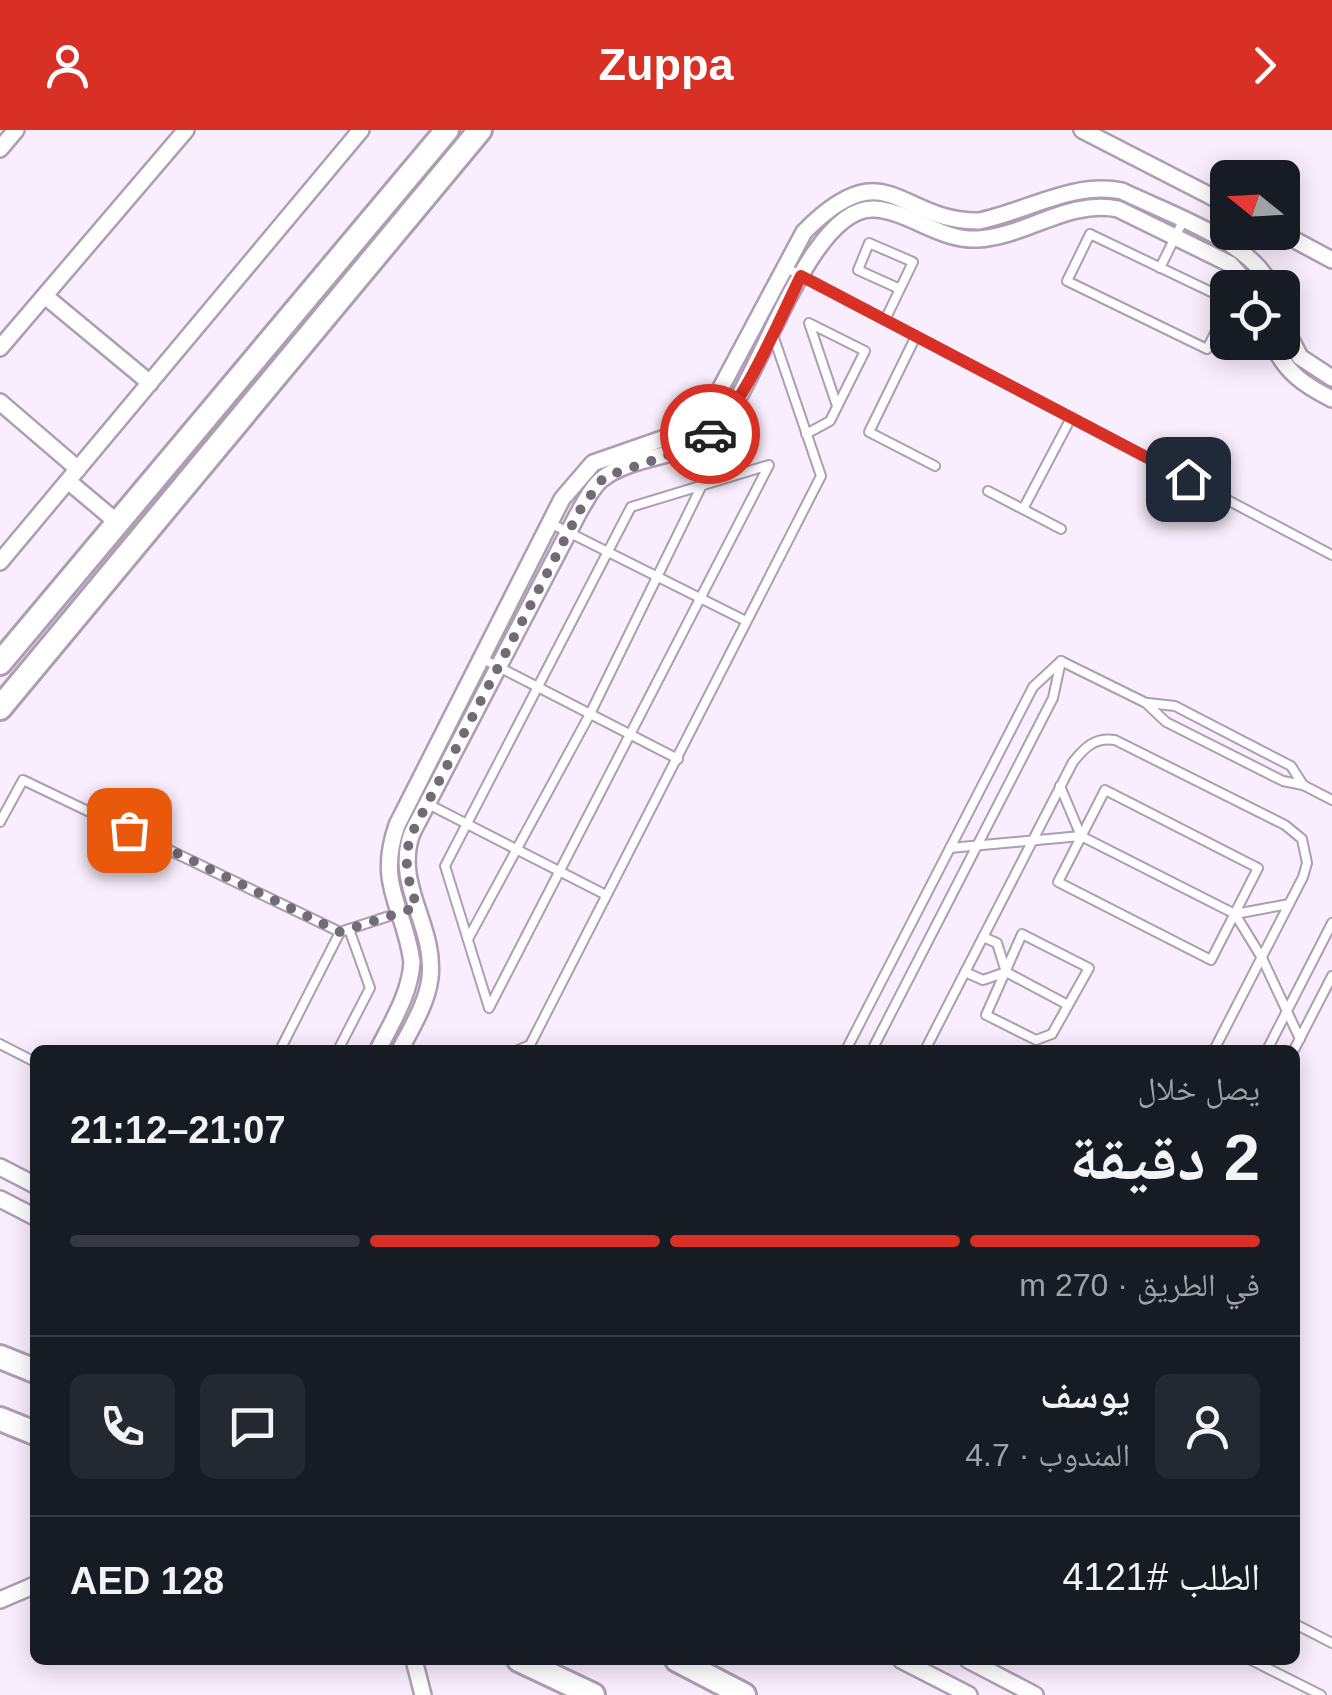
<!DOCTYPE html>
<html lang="ar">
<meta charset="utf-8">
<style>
:root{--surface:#171b24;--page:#242831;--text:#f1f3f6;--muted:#9ea1a6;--line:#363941;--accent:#d93025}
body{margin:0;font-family:Arial,"Noto Naskh Arabic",sans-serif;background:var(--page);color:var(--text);direction:rtl;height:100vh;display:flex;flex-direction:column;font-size:38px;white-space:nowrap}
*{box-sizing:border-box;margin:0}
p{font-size:32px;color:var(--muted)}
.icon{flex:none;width:55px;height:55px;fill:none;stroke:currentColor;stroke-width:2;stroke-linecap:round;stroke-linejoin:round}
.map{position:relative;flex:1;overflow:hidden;direction:ltr}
.side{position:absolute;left:30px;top:915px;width:1270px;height:620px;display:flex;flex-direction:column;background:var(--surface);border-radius:15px;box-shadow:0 5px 25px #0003;direction:rtl}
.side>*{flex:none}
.needle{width:65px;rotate:288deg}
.buttons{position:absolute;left:1210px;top:30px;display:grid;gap:20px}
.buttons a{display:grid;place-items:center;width:90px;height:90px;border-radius:15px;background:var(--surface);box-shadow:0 5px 25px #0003;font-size:50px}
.pin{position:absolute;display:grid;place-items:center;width:85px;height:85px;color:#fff;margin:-42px;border-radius:20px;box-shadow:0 5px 15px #0006}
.courier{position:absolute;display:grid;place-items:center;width:100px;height:100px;margin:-50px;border:8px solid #d93025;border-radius:50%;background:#fff;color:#222;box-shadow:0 2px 12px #0007}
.headline em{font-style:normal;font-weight:700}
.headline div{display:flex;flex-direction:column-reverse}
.headline{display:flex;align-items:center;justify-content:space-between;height:170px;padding:0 40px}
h1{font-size:65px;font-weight:700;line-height:75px}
.bar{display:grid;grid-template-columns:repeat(4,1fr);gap:15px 10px;align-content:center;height:120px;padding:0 40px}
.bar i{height:12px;border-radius:8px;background:var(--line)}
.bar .selected{background:var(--accent)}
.bar p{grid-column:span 4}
.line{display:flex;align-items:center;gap:25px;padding:0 40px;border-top:2px solid var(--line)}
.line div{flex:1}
.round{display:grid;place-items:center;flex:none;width:105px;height:105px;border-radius:15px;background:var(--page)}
header{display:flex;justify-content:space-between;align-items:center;height:130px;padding:0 40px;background:var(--accent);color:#fff;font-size:45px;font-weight:700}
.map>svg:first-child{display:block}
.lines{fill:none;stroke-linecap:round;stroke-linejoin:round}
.lane-casing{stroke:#ae9db4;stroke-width:12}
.street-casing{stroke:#ae9db4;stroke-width:20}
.secondary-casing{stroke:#ae9db4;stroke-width:28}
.lane{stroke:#fff;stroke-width:8}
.street{stroke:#fff;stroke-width:15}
.secondary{stroke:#fff;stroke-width:22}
.done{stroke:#726a75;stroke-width:10;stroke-dasharray:0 18}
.route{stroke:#d93025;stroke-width:12}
</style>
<header><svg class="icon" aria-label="forward" viewBox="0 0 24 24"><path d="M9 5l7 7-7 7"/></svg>Zuppa<svg class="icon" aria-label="person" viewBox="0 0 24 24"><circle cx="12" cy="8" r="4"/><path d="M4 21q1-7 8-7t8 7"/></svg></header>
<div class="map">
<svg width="1332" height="1565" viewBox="0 0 1332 1565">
<rect width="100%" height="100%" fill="#f9eefd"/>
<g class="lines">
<defs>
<g id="lane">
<path d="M785,137L1332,425"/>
<path d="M1160,138L1183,91"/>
<path d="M1228,170L1090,104L1067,151L1207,219L1228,177"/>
<path d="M885,190L913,132L869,113L858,140L900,159"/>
<path d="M916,206L869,302L935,336"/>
<path d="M806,304L830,291L865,221L809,193L837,276"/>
<path d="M769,335L489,878L445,736L631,377Z"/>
<path d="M988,361L1061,399"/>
<path d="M1023,379L1071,288"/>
<path d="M550,393L746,491"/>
<path d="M481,528L678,629"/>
<path d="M1061,531L1146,573L1166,592L1283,651L1303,655L1332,670"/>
<path d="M1148,573L1175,576L1291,636L1303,655"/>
<path d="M1060,656L1081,706"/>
<path d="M1105,660L1258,738L1211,830L1058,752Z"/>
<path d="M428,674L606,765"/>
<path d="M0,692L23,650L340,802L417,777"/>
<path d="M950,718L1081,706L1235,784L1262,828L1300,909"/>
<path d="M1235,784L1289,774"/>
<path d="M1022,804L1089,838L1052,904L1036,910L986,885Z"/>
<path d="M468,809L590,584L702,355"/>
<path d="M965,842L983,850L1006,842L997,813L983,807"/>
<path d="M1006,842L1068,875"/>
<path d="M0,914L35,932"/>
<path d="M280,920L340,802"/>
<path d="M338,920L370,858L349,799"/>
<path d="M518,920L530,915L821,346L773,205"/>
<path d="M846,920L1033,557L1061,531"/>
<path d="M872,920L1053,568L1061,531"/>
<path d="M925,920L1073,632C1085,617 1095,607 1115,610L1285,695L1302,709L1307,733L1303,747L1214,920"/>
<path d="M1267,920L1332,793"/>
<path d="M1294,920L1332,846"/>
<path d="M1295,1494L1332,1513"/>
<path d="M1251,1530L1321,1565"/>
</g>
<g id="street">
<path d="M1082,0L1228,75"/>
<path d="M0,19L16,0"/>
<path d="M1280,102L1332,130"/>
<path d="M45,166L150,253"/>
<path d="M1282,192L1300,227L1332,248"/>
<path d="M1272,212C1285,242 1304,255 1332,269"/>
<path d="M0,218L186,0"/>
<path d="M0,272L78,339"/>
<path d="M68,351L118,393"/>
<path d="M0,432L361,0"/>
<path d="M378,920C392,892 410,864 412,832C404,775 376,756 397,695L562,369L593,333L682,302L709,280L804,102C887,18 898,92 979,91C1025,82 1073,51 1122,61C1164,82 1255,112 1271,158"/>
<path d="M400,920C412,897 427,873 430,848C436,795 393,755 412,703L580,380C587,369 592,357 602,349C635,323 686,331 719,296C760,252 809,74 875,79C911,82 940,111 978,109C1027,106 1068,69 1118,79L1230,134L1252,158"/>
<path d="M0,1037L35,1055"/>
<path d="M0,1069L35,1087"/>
<path d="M0,1470L35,1455"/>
<path d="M414,1530L423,1565"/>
<path d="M901,1530L969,1565"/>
<path d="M968,1530L1035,1565"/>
</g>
<g id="secondary">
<path d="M0,533L447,0"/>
<path d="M0,578L480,0"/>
<path d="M0,1227L35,1241"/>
<path d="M0,1289L35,1303"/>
<path d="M519,1530L593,1565"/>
<path d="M677,1530L744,1565"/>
</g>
</defs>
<use href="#lane" class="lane-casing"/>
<use href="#street" class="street-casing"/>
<use href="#secondary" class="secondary-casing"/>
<use href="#lane" class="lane"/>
<use href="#street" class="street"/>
<use href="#secondary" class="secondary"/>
</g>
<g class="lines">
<path class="done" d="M129,700L340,802L417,777C408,750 402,730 412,703L580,380L604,347L686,319L710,304"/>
<path class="route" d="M710,304C744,275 780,188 801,146L1188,349"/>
</g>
</svg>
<div class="buttons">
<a><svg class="needle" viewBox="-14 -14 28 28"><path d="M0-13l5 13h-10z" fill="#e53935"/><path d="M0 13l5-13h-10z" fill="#9ea1a6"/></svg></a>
<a><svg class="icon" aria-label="locate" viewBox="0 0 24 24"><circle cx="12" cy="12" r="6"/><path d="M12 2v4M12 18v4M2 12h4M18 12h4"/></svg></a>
</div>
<div class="pin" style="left:129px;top:700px;background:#ea580c"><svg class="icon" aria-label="bag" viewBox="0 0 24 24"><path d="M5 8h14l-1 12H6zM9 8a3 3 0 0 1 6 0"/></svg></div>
<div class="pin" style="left:1188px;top:349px;background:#1f2937"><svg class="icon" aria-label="home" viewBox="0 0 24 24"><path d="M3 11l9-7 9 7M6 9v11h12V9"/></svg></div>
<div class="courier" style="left:710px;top:304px"><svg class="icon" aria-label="car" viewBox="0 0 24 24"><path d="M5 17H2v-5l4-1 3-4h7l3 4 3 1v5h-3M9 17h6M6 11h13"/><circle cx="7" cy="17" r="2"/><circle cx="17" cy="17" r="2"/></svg></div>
<section class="side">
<div class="headline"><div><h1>2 دقيقة</h1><p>يصل خلال</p></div><em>21:07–21:12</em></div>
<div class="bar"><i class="selected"></i><i class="selected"></i><i class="selected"></i><i></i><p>في الطريق · 270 m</p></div>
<div class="line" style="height:180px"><a class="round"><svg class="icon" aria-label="person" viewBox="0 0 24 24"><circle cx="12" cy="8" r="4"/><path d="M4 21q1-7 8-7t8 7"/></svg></a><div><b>يوسف</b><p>المندوب · 4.7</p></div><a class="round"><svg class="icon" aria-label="chat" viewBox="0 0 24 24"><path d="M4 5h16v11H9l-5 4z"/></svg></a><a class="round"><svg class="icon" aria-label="phone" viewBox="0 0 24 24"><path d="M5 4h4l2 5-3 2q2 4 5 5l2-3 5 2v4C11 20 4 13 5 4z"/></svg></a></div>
<div class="line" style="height:130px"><div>الطلب #4121</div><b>AED 128</b></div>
</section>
</div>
